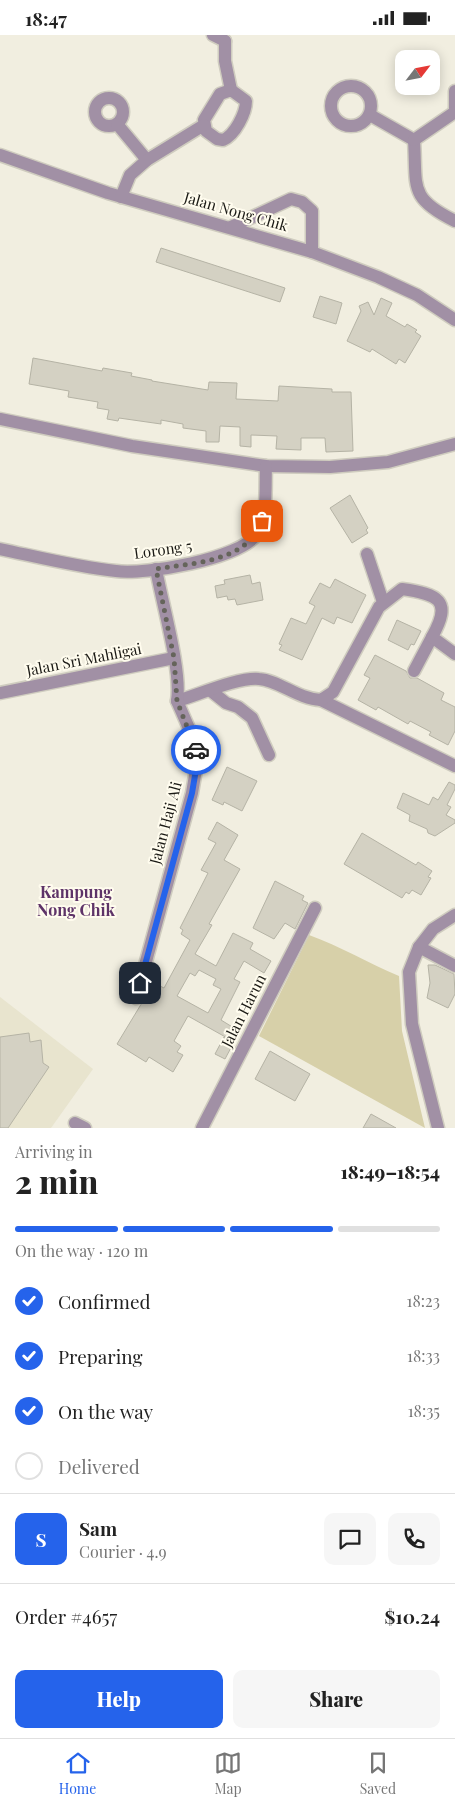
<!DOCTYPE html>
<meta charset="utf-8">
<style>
:root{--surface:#fff;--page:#f6f6f6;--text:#222;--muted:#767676;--line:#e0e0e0;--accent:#2563eb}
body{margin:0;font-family:"Playfair Display",serif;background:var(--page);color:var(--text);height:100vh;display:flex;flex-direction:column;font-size:19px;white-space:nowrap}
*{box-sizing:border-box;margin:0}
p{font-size:16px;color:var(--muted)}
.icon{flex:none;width:28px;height:28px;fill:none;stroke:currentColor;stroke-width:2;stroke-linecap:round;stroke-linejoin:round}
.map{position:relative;height:1093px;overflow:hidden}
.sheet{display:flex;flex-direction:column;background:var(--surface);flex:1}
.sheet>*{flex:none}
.needle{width:32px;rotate:58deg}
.buttons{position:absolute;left:395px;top:15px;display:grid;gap:10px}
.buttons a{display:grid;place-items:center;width:45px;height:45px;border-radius:10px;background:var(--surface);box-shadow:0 2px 12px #0003;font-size:25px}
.pin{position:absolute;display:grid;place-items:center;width:42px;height:42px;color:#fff;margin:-21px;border-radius:10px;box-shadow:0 2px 8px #0006}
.courier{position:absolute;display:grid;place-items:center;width:50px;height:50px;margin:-25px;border:4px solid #2563eb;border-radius:50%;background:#fff;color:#222;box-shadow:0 1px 6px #0007}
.headline em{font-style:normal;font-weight:800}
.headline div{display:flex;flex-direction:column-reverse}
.headline{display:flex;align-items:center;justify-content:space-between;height:85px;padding:0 15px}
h1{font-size:32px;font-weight:800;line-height:38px}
.bar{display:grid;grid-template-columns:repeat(4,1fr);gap:8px 5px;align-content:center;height:60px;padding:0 15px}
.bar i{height:6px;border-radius:4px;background:var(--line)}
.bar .active{background:var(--accent)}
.bar p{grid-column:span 4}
.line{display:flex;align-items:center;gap:12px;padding:0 15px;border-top:1px solid var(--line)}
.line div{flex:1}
.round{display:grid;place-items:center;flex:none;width:52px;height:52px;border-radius:10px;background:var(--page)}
ol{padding:0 15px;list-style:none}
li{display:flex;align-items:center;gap:15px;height:55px}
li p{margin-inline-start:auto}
li .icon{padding:5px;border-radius:50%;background:var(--accent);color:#fff;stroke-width:4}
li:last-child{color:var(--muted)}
li i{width:28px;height:28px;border:2px solid var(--line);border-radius:50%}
.cta{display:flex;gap:10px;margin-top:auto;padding:10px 15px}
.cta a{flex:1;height:58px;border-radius:10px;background:var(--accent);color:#fff;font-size:20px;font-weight:800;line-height:58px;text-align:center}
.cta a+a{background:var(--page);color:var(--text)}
.status{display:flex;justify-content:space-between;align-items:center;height:35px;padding:0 25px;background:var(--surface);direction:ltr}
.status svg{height:14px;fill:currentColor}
.menu{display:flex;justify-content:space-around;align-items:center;height:70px;border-top:1px solid var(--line);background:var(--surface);font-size:14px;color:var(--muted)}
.menu a{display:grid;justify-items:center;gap:2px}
.menu .active{color:var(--accent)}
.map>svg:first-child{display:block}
.built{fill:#e8e4ce}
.green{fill:#d7d0a9}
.building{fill:#d4d1c3;stroke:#b5b3a5;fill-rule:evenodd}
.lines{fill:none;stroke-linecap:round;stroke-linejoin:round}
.minor-casing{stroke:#cfccbf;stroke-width:15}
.minor{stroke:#a190a5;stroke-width:12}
.done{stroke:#65645b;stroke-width:5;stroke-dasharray:0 9}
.route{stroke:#2563eb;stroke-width:6}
.labels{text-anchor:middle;stroke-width:4;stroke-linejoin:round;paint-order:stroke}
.street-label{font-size:15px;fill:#1a1914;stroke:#fffcee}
.neighbourhood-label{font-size:16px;font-weight:bold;fill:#5e3368;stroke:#fffcee}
</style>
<div class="status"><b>18:47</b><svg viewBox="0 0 49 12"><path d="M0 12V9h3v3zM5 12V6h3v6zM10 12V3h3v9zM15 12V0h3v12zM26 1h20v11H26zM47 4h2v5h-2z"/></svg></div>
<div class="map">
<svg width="455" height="1093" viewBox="0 0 455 1093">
<rect width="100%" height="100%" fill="#f1eee0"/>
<path class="built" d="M0,962L93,1034L51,1093H0Z"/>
<path class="green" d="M309,900C340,911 368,928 399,941L402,996L425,1093L259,1001Z"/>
<g class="building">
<path d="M161,213L285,253L280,267L156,227Z"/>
<path d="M320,261L342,268L336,289L313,282Z"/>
<path d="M381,263L392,268L386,281L405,292L407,289L417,295L415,297L421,301L405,328L399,324L396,329L372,314L370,317L347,306L361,276L359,271L368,267L374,280Z"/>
<path d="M33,323L102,336L103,333L132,338L131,341L152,345V346L208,355L209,347L237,348L236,364L278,366L279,351L332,354V357H351L353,416L326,417L325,403H301V415L276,414L277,401L251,400V412L240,411V392L220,391L219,407H206V396L183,393V389L161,385V389L119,383L118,386L107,384L109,375L97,373L98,367L68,362L69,356L29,349Z"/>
<path d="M350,460L368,493L366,495L368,498L352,508L330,473Z"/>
<path d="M250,540L252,549L260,547L263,565L237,570L235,564L228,565L227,561L217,563L215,551L225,549L224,545Z"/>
<path d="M335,544L366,560L352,588L337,582L334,589L322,583L302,625L279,615L282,610L279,609L291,583L306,589L315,571L309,568L320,548L330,553Z"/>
<path d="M397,585L421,596L414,610L411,609L408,615L388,605Z"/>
<path d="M375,620L406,636L410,643H417L444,658L441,665L455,672V696L448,710L429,700L431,697L410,686L408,689L378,672L376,675L358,665L370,643L364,640Z"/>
<path d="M227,732L257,746L242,776L224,767L223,770L212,765Z"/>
<path d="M449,747L455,750V754L447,770L451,772L446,780L455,785V788L435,801L428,798L427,794L409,786L410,780L397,773L403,758L429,770L433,762L438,765Z"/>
<path d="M217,787L238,800L224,825L240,834L209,889L212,890L195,919L216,931L233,898L253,908L250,914L271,926L264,938L244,926L234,944L240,947L221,985L234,993L229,1004L188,981L174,1006L181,1011L177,1017L183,1020L173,1037L149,1022L146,1027L117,1009L154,948L164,953L190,905L181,899L183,895L180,893L208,838L201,835L216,808L208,804ZM199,935L216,944L213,950L221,954L208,978L177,961L190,938L195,941Z"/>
<path d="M362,798L416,830L418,827L432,836L428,842L431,843L421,860L412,855L409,859L406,857L402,863L344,829Z"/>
<path d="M275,846L304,861L302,865L308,868L295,894L285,888L274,904L253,893Z"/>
<path d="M428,930H435L454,939L455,959L448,973L427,963L430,948Z"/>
<path d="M29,998L30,1007L41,1005L43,1028L49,1032L8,1093H0V1002Z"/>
<path d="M224,1002L234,1007L225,1024L215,1019Z"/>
<path d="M270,1016L310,1039L295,1066L255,1044Z"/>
<path d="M371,1079L396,1093H363Z"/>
</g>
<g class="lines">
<defs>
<g id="minor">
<path d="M213,0L225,6"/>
<path d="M225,6V26L231,55"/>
<circle cx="351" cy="71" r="20"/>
<path d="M231,55L246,66C246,78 235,100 223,105L217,104L206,96L204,85L220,59Z"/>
<path d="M455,56V73"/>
<circle cx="109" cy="77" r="14"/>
<path d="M370,80L414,105"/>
<path d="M117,89L147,125"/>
<path d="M414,105C417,152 408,163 455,186"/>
<path d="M414,105L455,77"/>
<path d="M0,120L108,158L312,217L378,242L417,260L455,285"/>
<path d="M121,162L130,140L147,125L204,90"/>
<path d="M231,192L291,164L302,167L312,176V217"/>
<path d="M0,384L132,411L266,431L330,432L388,427L455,409"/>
<path d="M0,514C38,522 77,532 116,536C146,540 240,524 257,499C268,484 265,449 266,431"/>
<path d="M367,519L383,567"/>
<path d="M414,636L432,602"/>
<path d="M211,656L226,668L238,672L252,683L269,720"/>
<path d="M0,658L174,623"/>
<path d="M321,665L455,731"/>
<path d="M177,666C198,660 238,642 259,644C278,645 298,664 321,665L333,657L379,572L402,554C438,559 453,565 432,602L455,619"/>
<path d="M419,912L455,931"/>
<path d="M136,963L192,758L198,723L195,707L177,666C182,636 162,568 156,534"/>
<path d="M75,1088L85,1093"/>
<path d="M202,1093L315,873"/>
<path d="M438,1093L412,989L409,937L419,912L433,894L455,880"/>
</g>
</defs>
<use href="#minor" class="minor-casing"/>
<use href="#minor" class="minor"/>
</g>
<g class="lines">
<path class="done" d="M196,715L177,666L174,623L156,534C192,528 248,527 262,486"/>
<path class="route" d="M140,948L192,758L198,723L196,715"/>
</g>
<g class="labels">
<g class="street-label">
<text transform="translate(236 177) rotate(16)" y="5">Jalan Nong Chik</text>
<text transform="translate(163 515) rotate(-8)" y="5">Lorong 5</text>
<text transform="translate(84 625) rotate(-11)" y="5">Jalan Sri Mahligai</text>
<text transform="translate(166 788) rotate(-75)" y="5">Jalan Haji Ali</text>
<text transform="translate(244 976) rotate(-63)" y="5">Jalan Harun</text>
</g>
<g class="neighbourhood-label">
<text x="76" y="863">Kampung<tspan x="76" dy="18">Nong Chik</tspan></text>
</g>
</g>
</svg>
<div class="buttons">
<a><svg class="needle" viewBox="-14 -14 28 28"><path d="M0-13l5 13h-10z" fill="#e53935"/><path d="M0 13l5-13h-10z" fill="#767676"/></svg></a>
</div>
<div class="pin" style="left:262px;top:486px;background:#ea580c"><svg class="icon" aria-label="bag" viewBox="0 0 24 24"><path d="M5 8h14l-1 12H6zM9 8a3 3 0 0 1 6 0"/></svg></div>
<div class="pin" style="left:140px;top:948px;background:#1f2937"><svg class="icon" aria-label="home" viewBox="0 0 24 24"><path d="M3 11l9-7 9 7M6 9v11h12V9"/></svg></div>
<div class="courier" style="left:196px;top:715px"><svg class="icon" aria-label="car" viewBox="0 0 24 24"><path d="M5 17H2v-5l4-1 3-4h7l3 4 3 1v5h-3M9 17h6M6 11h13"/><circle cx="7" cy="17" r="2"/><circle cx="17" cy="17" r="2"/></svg></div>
</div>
<section class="sheet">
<div class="headline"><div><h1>2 min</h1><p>Arriving in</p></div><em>18:49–18:54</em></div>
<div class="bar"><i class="active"></i><i class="active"></i><i class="active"></i><i></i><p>On the way · 120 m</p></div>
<ol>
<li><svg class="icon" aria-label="check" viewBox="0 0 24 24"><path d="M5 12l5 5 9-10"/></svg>Confirmed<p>18:23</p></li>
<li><svg class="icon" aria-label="check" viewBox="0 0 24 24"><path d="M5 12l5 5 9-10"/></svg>Preparing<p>18:33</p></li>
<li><svg class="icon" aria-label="check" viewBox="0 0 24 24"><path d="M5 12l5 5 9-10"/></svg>On the way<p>18:35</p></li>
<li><i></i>Delivered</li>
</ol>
<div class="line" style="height:90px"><b class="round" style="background:var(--accent);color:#fff">S</b><div><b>Sam</b><p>Courier · 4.9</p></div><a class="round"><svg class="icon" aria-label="chat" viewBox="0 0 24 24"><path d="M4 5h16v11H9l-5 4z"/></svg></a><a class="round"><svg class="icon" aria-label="phone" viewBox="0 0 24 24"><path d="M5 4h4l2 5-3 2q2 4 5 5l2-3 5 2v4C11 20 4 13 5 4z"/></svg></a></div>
<div class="line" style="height:65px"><div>Order #4657</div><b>$10.24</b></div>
<div class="cta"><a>Help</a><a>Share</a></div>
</section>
<nav class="menu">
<a class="active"><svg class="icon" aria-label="home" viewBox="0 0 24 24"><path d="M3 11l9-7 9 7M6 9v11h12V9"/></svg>Home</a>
<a><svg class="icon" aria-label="map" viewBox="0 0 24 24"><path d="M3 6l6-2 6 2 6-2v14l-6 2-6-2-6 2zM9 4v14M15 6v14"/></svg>Map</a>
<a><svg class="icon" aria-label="saved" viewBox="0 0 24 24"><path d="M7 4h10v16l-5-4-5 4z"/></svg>Saved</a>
</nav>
